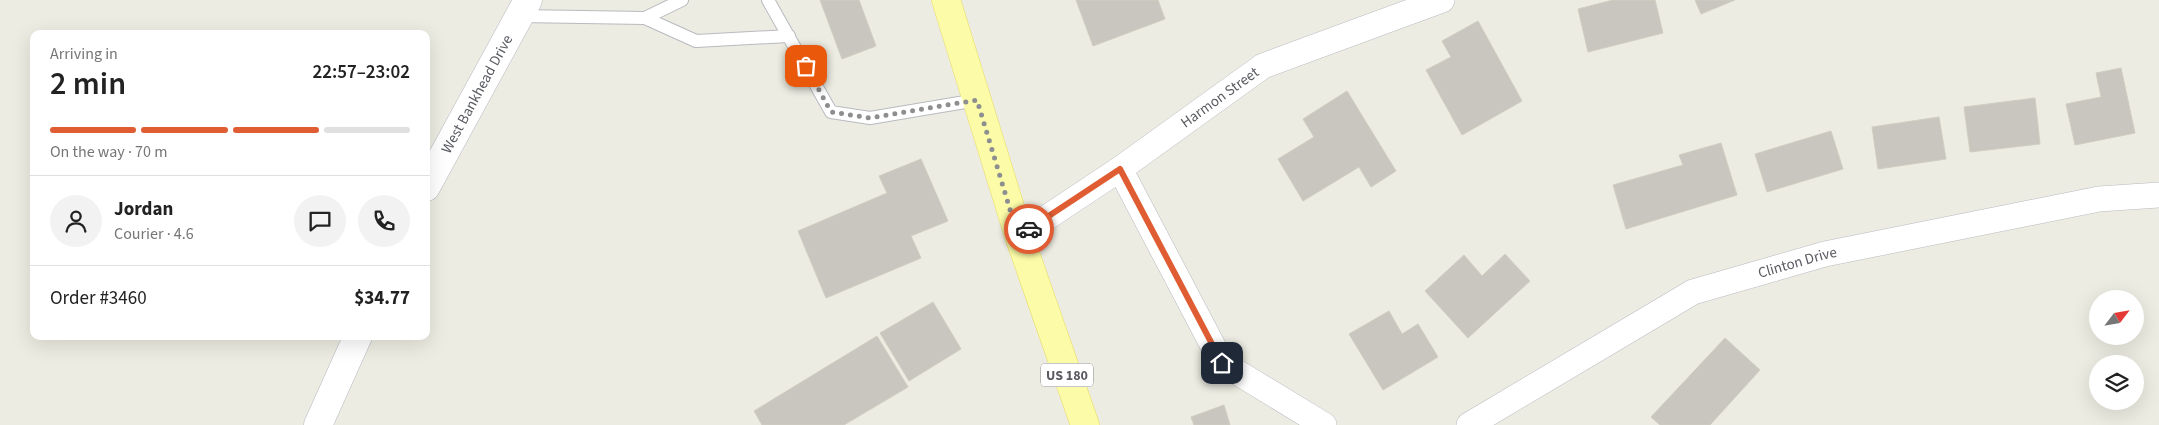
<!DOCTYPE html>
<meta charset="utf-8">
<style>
:root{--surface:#fff;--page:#f2f2f2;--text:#222;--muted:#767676;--line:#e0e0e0;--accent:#e05d33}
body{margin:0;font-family:"Source Sans 3",sans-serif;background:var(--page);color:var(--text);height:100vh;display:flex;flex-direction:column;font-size:19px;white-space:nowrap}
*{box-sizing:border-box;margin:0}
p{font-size:16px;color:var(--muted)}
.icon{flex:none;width:28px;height:28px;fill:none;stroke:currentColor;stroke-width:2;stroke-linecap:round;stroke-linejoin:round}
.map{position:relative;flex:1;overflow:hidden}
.details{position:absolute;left:30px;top:30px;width:400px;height:310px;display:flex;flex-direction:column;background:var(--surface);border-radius:10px;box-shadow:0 5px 20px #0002}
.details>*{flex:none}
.needle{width:32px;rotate:59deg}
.fabs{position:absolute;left:2089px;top:290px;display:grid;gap:10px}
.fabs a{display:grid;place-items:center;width:55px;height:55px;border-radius:50%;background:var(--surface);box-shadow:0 5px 20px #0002;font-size:25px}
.pin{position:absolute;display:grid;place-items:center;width:42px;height:42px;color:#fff;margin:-21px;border-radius:10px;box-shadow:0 2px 8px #0006}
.courier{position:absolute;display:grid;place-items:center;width:50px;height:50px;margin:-25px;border:4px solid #e05d33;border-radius:50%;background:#fff;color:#222;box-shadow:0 1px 6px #0007}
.overview em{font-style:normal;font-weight:600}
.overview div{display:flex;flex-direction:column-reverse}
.overview{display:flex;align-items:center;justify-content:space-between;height:85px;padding:0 20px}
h1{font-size:32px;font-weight:600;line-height:38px}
.bar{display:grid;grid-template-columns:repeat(4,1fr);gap:8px 5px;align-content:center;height:60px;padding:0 20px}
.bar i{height:6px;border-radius:4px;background:var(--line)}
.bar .on{background:var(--accent)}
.bar p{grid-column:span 4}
.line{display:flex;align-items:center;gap:12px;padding:0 20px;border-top:1px solid var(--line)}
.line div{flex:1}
.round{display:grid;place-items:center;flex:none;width:52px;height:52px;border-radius:26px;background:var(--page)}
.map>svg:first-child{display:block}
.building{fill:#c8c6bf;stroke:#d1cec0}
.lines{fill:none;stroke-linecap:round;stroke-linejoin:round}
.lane-casing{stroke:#b9bac0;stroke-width:14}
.street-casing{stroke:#b9bac0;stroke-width:26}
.secondary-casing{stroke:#b7b9c0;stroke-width:29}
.primary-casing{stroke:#eada5d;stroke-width:29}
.lane{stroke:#fff;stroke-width:12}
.street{stroke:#fff;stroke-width:25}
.secondary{stroke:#fff;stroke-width:28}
.primary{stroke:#fbfba8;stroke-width:28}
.done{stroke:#8d8e8f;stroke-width:5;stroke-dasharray:0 9}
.route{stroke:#e05d33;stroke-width:6}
.labels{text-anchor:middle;stroke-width:4;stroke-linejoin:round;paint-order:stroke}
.shield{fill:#fff;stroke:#8c8d91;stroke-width:1}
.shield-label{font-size:14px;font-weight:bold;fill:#5a5c62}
.street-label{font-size:15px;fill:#5a5c62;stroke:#fff}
</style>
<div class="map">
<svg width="2159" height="425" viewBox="0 0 2159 425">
<rect width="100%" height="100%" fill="#ecece2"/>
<g class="building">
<path d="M820,0H859L876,46L842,59Z"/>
<path d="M1076,0H1158L1165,19L1093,46Z"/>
<path d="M1613,0H1655L1663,33L1588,52L1578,9Z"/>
<path d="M1695,0H1735L1701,14Z"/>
<path d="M1478,21L1522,101L1462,135L1426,70L1451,57L1442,41Z"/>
<path d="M2121,68L2135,133L2075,145L2066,104L2101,97L2096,73Z"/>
<path d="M1347,91L1396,171L1371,187L1359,167L1303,201L1278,159L1314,137L1303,119Z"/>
<path d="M2035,98L2040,144L1970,152L1964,107Z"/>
<path d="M1939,117L1946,159L1878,169L1872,127Z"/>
<path d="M1831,131L1843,169L1767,192L1755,154Z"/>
<path d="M1721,143L1737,195L1626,229L1613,185L1683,165L1679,155Z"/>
<path d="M921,159L948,221L911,236L921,258L826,298L798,231L887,193L879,176Z"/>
<path d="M1505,254L1530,281L1468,338L1425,291L1464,255L1482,276Z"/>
<path d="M933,302L961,349L909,381L880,333Z"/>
<path d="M1389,311L1402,334L1418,324L1438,357L1383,390L1349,334Z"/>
<path d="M877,336L908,387L844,425H762L754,411Z"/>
<path d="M1725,338L1760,370L1710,425H1660L1651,417Z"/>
<path d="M1224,405L1230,425H1194L1191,417Z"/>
</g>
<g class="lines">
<defs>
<g id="lane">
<path d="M768,0L831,112L870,118L977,100"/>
<path d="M519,16L645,18L696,41L789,36"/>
<path d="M645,18L682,0"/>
</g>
<g id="street">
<path d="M1120,169L1222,363L1324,425"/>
<path id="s1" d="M1019,236L1120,169L1263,66L1442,0"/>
<path id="s2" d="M1469,425L1693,292L1825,254L2099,199L2159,195"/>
</g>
<g id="secondary">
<path id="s3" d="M426,187L528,0"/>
<path d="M318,425L358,336"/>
</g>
<path id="primary" d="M946,0L1019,236L1085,425"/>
</defs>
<use href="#lane" class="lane-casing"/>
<use href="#street" class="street-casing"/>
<use href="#secondary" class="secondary-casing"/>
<use href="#primary" class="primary-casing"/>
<use href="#lane" class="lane"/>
<use href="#street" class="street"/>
<use href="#secondary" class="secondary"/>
<use href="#primary" class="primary"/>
</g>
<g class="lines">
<path class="done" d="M806,66L831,112L870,118L977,100L1018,236L1029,229"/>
<path class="route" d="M1029,229L1120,169L1222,363"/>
</g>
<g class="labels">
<rect class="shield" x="1041" y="363.5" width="52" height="23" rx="4"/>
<g class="shield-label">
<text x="1067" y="380">US 180</text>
</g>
<g class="street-label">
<text dy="5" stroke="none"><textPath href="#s3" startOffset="106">West Bankhead Drive</textPath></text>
<text dy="5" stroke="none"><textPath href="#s1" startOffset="244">Harmon Street</textPath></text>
<text dy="5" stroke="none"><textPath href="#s2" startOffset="369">Clinton Drive</textPath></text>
</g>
</g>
</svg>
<div class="fabs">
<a><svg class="needle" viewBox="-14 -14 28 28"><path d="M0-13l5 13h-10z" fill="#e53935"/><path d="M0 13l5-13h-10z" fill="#767676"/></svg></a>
<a><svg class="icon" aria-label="layers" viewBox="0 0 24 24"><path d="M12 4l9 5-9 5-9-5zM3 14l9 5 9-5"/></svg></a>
</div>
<div class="pin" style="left:806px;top:66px;background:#ea580c"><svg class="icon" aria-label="bag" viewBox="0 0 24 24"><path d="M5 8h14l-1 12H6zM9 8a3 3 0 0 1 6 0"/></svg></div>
<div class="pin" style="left:1222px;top:363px;background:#1f2937"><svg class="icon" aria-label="home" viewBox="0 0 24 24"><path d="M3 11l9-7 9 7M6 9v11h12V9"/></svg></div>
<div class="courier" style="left:1029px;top:229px"><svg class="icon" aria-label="car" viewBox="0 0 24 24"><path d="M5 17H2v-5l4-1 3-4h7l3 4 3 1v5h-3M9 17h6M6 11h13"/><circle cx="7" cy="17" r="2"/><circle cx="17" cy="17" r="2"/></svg></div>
<section class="details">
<div class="overview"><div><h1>2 min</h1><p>Arriving in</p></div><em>22:57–23:02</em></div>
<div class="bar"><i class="on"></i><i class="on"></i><i class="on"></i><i></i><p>On the way · 70 m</p></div>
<div class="line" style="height:90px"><a class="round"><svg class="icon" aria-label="person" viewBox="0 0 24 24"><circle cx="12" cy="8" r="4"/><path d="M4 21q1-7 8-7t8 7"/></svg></a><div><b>Jordan</b><p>Courier · 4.6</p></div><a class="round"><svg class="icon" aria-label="chat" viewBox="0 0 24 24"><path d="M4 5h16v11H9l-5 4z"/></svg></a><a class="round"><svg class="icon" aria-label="phone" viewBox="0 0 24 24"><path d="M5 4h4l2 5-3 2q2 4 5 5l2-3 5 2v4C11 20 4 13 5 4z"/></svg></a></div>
<div class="line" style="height:65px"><div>Order #3460</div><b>$34.77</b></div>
</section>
</div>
